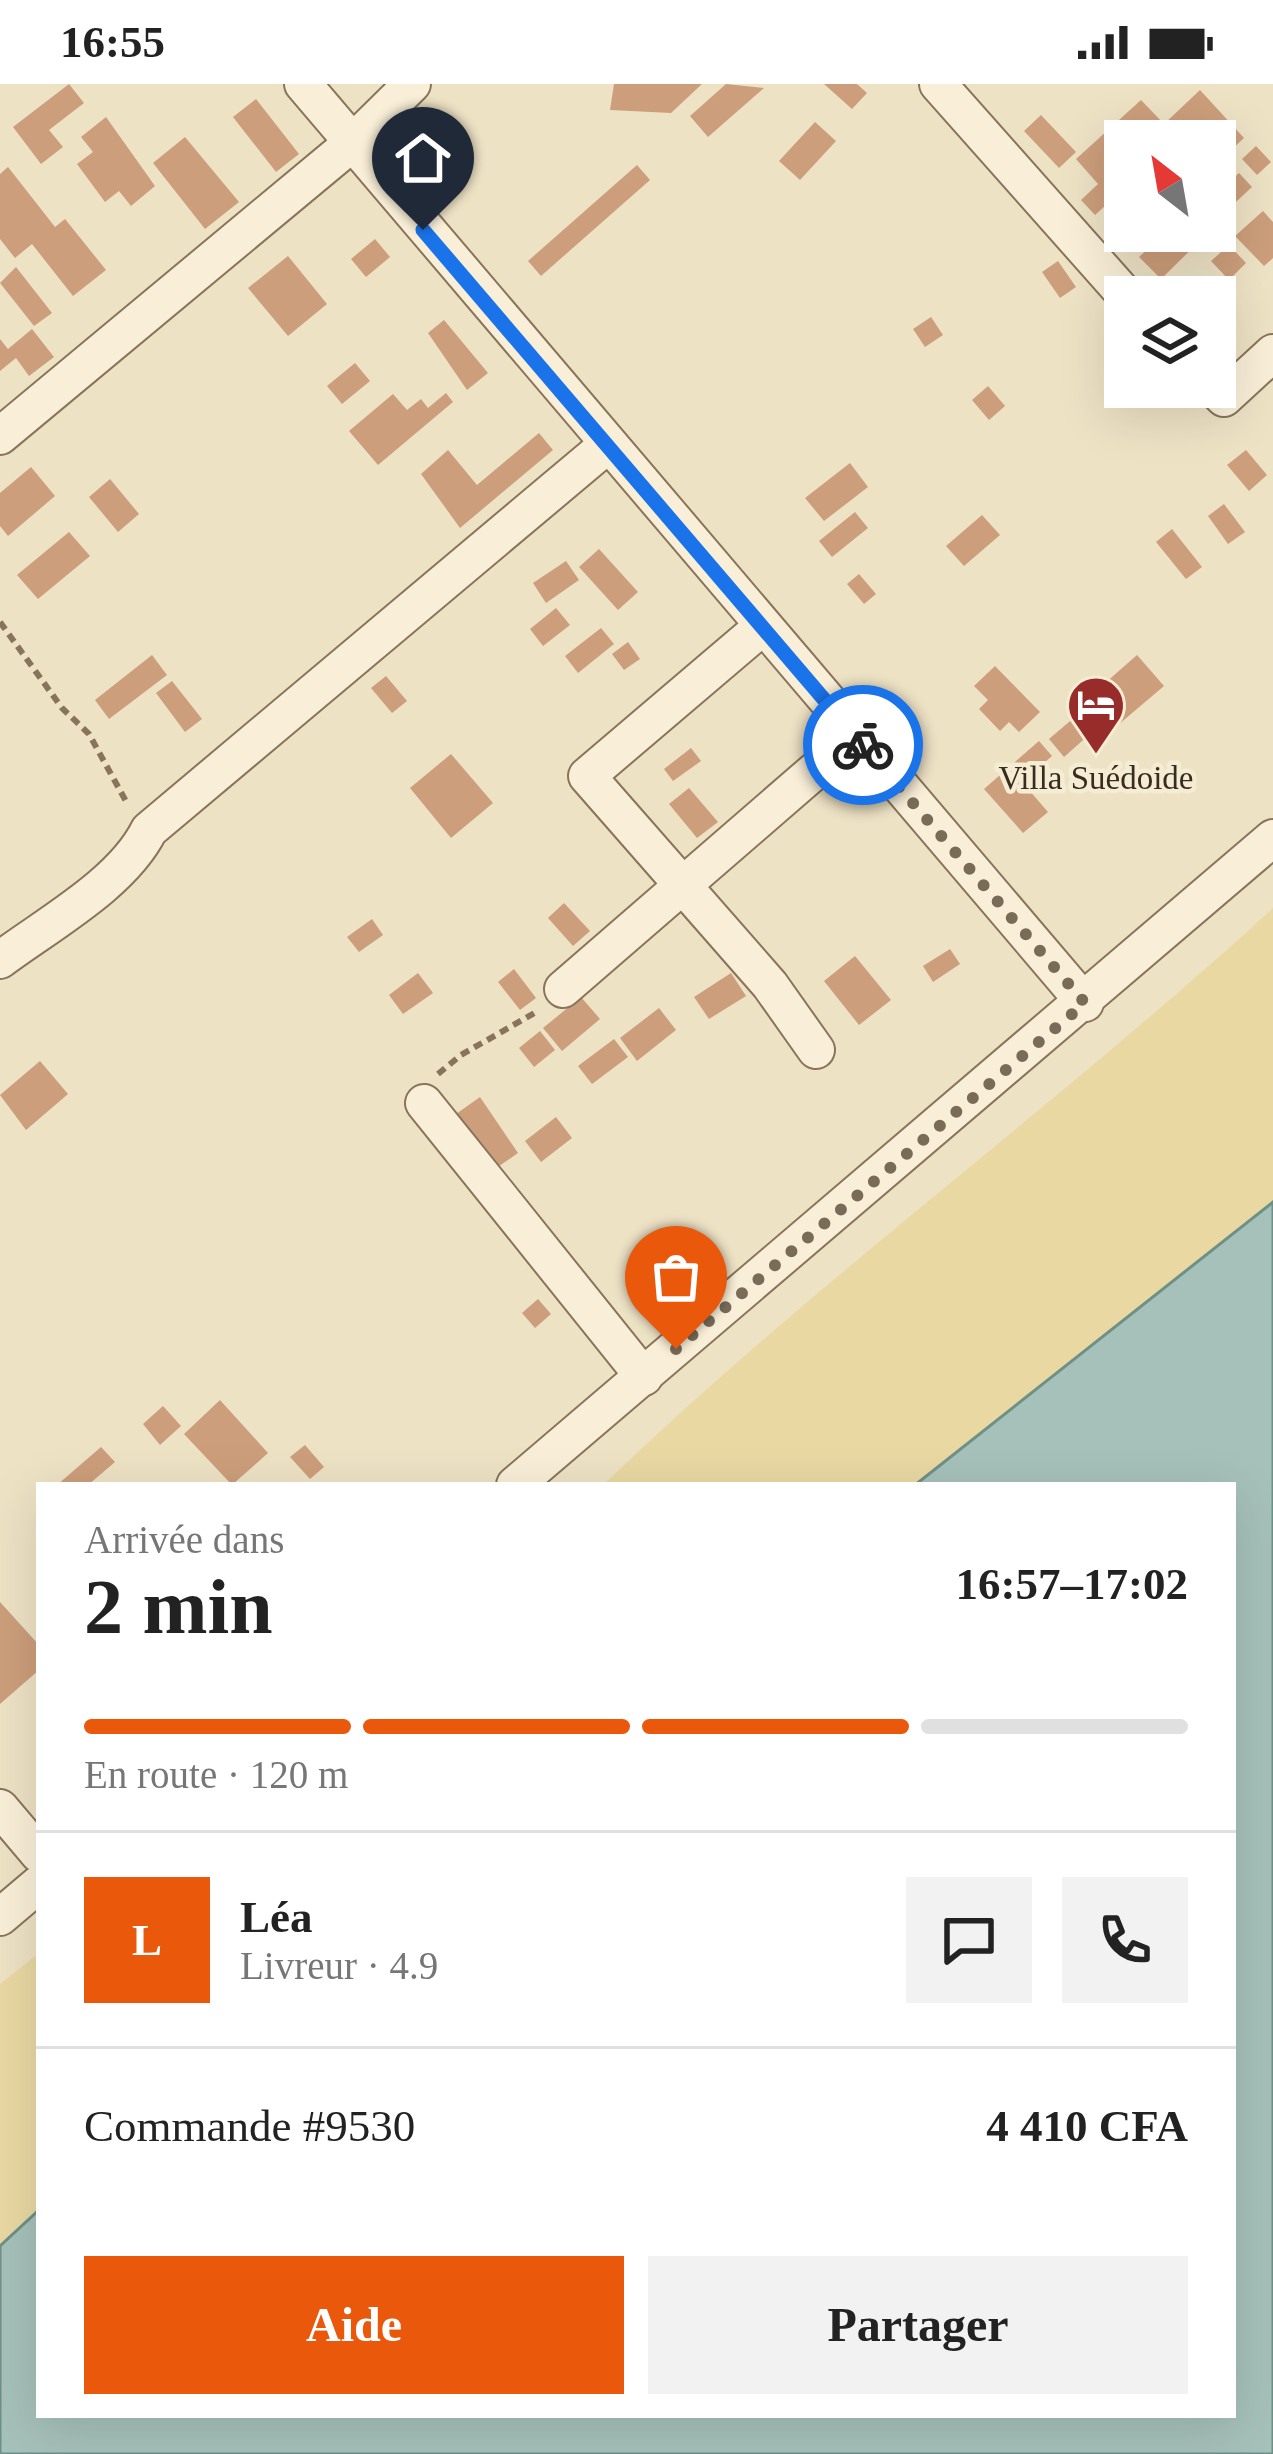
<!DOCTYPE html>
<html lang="fr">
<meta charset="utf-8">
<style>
:root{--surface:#fff;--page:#f2f2f2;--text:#222;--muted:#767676;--line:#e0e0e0;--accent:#ea580c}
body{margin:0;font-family:"Times New Roman",serif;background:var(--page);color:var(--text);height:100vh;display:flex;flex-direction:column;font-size:45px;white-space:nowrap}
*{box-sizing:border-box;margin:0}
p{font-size:39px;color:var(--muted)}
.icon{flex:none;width:66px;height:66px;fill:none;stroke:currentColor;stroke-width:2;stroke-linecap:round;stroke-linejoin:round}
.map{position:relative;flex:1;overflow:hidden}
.details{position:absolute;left:36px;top:1398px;width:1200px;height:936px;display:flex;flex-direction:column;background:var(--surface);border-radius:0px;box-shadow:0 12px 48px #0002}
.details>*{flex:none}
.needle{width:78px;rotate:329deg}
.fabs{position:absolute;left:1104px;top:36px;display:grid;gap:24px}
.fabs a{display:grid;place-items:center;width:132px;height:132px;border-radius:0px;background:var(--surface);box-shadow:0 12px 48px #0002;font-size:60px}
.pin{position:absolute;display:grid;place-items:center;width:102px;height:102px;color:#fff;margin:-123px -51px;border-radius:50% 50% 50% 0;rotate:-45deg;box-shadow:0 0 12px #0007}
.pin .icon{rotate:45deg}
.courier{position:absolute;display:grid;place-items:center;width:120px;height:120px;margin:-60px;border:9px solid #1a73e8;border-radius:50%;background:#fff;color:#222;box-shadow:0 3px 15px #0007}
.headline em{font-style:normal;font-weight:600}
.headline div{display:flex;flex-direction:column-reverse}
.headline{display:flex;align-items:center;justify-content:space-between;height:204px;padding:0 48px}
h1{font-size:78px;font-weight:600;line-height:90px}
.bar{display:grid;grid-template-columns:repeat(4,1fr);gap:18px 12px;align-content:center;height:144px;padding:0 48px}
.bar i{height:15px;border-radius:9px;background:var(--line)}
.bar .on{background:var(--accent)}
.bar p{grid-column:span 4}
.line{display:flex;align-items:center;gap:30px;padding:0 48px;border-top:3px solid var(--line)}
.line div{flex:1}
.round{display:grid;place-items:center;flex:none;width:126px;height:126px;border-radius:0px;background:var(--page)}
.button{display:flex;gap:24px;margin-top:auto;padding:24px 48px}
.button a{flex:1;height:138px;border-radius:0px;background:var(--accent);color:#fff;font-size:48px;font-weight:600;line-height:138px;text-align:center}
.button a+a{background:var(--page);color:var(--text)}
.status{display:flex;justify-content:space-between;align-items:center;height:84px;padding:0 60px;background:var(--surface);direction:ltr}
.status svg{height:33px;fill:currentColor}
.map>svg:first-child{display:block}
.sand{fill:#e9d8a2}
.water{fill:#a6c1ba;stroke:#6d9087;stroke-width:3}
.building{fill:#cc9e7b}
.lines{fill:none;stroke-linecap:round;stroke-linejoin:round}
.street-casing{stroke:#89745b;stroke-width:40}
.path{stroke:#89745b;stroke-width:6;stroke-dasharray:9 6;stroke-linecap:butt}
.street{stroke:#f9efd8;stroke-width:36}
.done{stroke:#786c59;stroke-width:12;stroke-dasharray:0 21.6}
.route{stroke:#1a73e8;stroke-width:15}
.labels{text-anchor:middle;stroke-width:9;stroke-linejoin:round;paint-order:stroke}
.poi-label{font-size:33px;fill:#392c1f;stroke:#f5ecd4}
</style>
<div class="status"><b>16:55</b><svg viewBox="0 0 49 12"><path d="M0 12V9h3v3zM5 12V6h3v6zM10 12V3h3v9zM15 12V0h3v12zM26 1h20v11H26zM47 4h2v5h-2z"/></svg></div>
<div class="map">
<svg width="1273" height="2370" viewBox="0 0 1273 2370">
<rect width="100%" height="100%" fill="#eee2c5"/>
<g class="sand">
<path d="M1273,824V1118L915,1401H603C815,1197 1056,1023 1273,824Z"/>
<path d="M39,1869V2127L0,2161V1900Z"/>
</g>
<path class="water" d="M1273,1118V2370H0V2162L39,2126V2331H1233V1401H915Z"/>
<g class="building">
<path d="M69,0L84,19L49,46L63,63L41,80L13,43Z"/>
<path d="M614,0H702L671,29L610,26Z"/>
<path d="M726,0L764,4L708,53L690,32Z"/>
<path d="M824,0H857L867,9L852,25Z"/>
<path d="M1200,6L1244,54L1215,81V57H1125V104L1095,131L1081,116L1098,100L1076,75L1141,16L1164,40Z"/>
<path d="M256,15L299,70L276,88L233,33Z"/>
<path d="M1041,31L1076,68L1059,84L1024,47Z"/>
<path d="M106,33L155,102L131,122L119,107L105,118L77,80L93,68L81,53Z"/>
<path d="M815,38L836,57L800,96L779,77Z"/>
<path d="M185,53L239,118L205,145L153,79Z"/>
<path d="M1256,62L1271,78L1257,91L1242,75Z"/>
<path d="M637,81L650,96L541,192L528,177Z"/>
<path d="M8,83L55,143L65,135L106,186L73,212L32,160L15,174L0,155V90Z"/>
<path d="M1239,89L1252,103L1223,130L1215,111Z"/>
<path d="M1263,127L1273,138V174L1264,182L1235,152Z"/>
<path d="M1167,147H1210L1161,195L1139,173Z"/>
<path d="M375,155L390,173L366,193L351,175Z"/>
<path d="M1229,161L1246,179L1229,196L1211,177Z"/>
<path d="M288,172L327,220L288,252L248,204Z"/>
<path d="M1058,177L1076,203L1060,214L1042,188Z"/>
<path d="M16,183L52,229L34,242L0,199Z"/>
<path d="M931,233L943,251L925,263L913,245Z"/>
<path d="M444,236L488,289L467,306L428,249Z"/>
<path d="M32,245L54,273L29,292L16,274L0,287V255L8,265Z"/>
<path d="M355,279L370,297L342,320L327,302Z"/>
<path d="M988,302L1005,322L989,336L972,316Z"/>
<path d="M446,309L453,318L378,381L349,347L393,310L407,326L421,315L428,324Z"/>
<path d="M539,349L553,366L460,444L421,390L448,366L477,401Z"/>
<path d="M1246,366L1267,391L1249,407L1227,381Z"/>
<path d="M850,379L868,403L824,437L805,414Z"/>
<path d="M31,383L55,412L8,452L0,442V409Z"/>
<path d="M110,395L139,430L118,448L89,413Z"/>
<path d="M1224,420L1245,448L1228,460L1208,432Z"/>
<path d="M855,428L868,444L832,473L819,457Z"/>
<path d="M982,431L1000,451L964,482L946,462Z"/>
<path d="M1172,445L1202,483L1186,495L1156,458Z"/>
<path d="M69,448L90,472L38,515L17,491Z"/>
<path d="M599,465L638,508L618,526L579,483Z"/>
<path d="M566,477L579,496L546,519L533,499Z"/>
<path d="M859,490L876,510L864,520L847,500Z"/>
<path d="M556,524L570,541L543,562L530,545Z"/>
<path d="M601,544L614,560L578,589L565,572Z"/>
<path d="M628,558L640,575L624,586L612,570Z"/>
<path d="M152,571L167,591L109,635L95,616Z"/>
<path d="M1137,571L1164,602L1105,652L1079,622Z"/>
<path d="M995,582L1040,628L1019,648L1009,638L1000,647L979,625L988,616L974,602Z"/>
<path d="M386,592L407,617L392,629L371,604Z"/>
<path d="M172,597L202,635L185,648L156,609Z"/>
<path d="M1076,632L1091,649L1064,673L1049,655Z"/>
<path d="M1039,657L1052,672L1022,698L1048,728L1023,749L984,705Z"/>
<path d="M691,664L701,677L673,697L664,685Z"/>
<path d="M451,670L493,719L451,754L410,704Z"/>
<path d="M689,704L718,738L697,754L669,720Z"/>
<path d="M564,819L590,847L573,862L548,834Z"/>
<path d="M372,835L383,851L359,868L347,853Z"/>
<path d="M950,865L960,880L933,898L923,882Z"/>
<path d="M855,872L891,916L859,941L824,897Z"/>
<path d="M514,885L536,914L520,926L498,898Z"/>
<path d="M418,889L433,909L403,930L389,911Z"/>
<path d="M731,889L746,912L709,935L694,913Z"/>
<path d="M581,913L600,935L562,967L543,944Z"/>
<path d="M659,924L676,946L637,977L620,954Z"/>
<path d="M540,947L555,966L534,983L519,964Z"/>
<path d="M614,955L628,973L592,1000L578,982Z"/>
<path d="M40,977L68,1010L26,1046L0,1011Z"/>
<path d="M480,1013L518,1069L495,1085L456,1030Z"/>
<path d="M556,1033L572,1054L541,1078L525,1057Z"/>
<path d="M538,1215L551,1230L535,1244L522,1229Z"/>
<path d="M220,1316L268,1369L232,1401L184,1350Z"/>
<path d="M163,1322L181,1342L160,1361L143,1340Z"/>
<path d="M305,1361L324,1383L310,1395L290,1373Z"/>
<path d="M101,1363L115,1378L88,1401H57Z"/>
<path d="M0,1518L39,1561V1586L0,1620Z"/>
</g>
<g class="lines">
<defs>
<g id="street">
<path d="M303,0L1085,919"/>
<path d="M938,0L1127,213"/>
<path d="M1213,303L1224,314L1273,269"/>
<path d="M0,352L351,60L412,0"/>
<path d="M762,543L587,692L770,901L816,966"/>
<path d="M0,876C48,840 122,800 149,746L606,362"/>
<path d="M563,905L855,652"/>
<path d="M424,1019L644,1293"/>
<path d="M515,1401L1273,754"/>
<path d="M0,1724L39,1770"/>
<path d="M0,1833L39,1800"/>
</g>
</defs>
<use href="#street" class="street-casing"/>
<g class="path">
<path d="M0,538L62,624L89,650L128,721"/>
<path d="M438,990L461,971L538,927"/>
</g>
<use href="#street" class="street"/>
</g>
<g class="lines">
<path class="done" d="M676,1265L1085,919L863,661"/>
<path class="route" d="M423,146L863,661"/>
</g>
<defs>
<symbol id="hotel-pin" viewBox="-11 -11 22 30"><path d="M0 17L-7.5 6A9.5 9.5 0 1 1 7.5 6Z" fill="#972c2b" stroke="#f5ecd4"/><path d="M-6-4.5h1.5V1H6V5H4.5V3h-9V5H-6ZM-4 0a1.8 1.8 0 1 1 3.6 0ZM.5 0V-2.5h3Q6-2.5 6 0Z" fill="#fff"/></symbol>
</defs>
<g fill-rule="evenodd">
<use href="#hotel-pin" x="1063" y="588" width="66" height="90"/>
</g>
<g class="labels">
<g class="poi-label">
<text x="1096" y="705">Villa Suédoide</text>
</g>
</g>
</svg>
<div class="fabs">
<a><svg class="needle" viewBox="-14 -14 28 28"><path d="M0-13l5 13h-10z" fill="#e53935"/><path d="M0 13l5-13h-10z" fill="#767676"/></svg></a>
<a><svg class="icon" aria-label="layers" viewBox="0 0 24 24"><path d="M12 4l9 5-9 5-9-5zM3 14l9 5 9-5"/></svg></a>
</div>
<div class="pin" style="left:676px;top:1265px;background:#ea580c"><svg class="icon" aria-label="bag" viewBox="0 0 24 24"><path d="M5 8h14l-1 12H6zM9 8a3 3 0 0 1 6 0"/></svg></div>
<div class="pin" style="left:423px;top:146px;background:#1f2937"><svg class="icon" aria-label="home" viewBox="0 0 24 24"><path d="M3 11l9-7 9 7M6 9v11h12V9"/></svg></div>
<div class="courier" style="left:863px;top:661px"><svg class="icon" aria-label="bike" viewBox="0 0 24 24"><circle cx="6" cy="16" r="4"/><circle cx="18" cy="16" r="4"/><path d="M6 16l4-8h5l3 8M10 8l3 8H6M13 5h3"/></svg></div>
<section class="details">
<div class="headline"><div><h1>2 min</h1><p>Arrivée dans</p></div><em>16:57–17:02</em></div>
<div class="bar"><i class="on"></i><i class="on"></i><i class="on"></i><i></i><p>En route · 120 m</p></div>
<div class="line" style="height:216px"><b class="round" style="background:var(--accent);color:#fff">L</b><div><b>Léa</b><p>Livreur · 4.9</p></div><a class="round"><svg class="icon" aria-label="chat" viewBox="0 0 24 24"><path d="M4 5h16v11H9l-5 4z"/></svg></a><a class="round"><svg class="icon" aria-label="phone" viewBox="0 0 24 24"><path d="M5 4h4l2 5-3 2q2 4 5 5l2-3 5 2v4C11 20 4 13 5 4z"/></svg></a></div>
<div class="line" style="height:156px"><div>Commande #9530</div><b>4 410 CFA</b></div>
<div class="button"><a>Aide</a><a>Partager</a></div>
</section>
</div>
